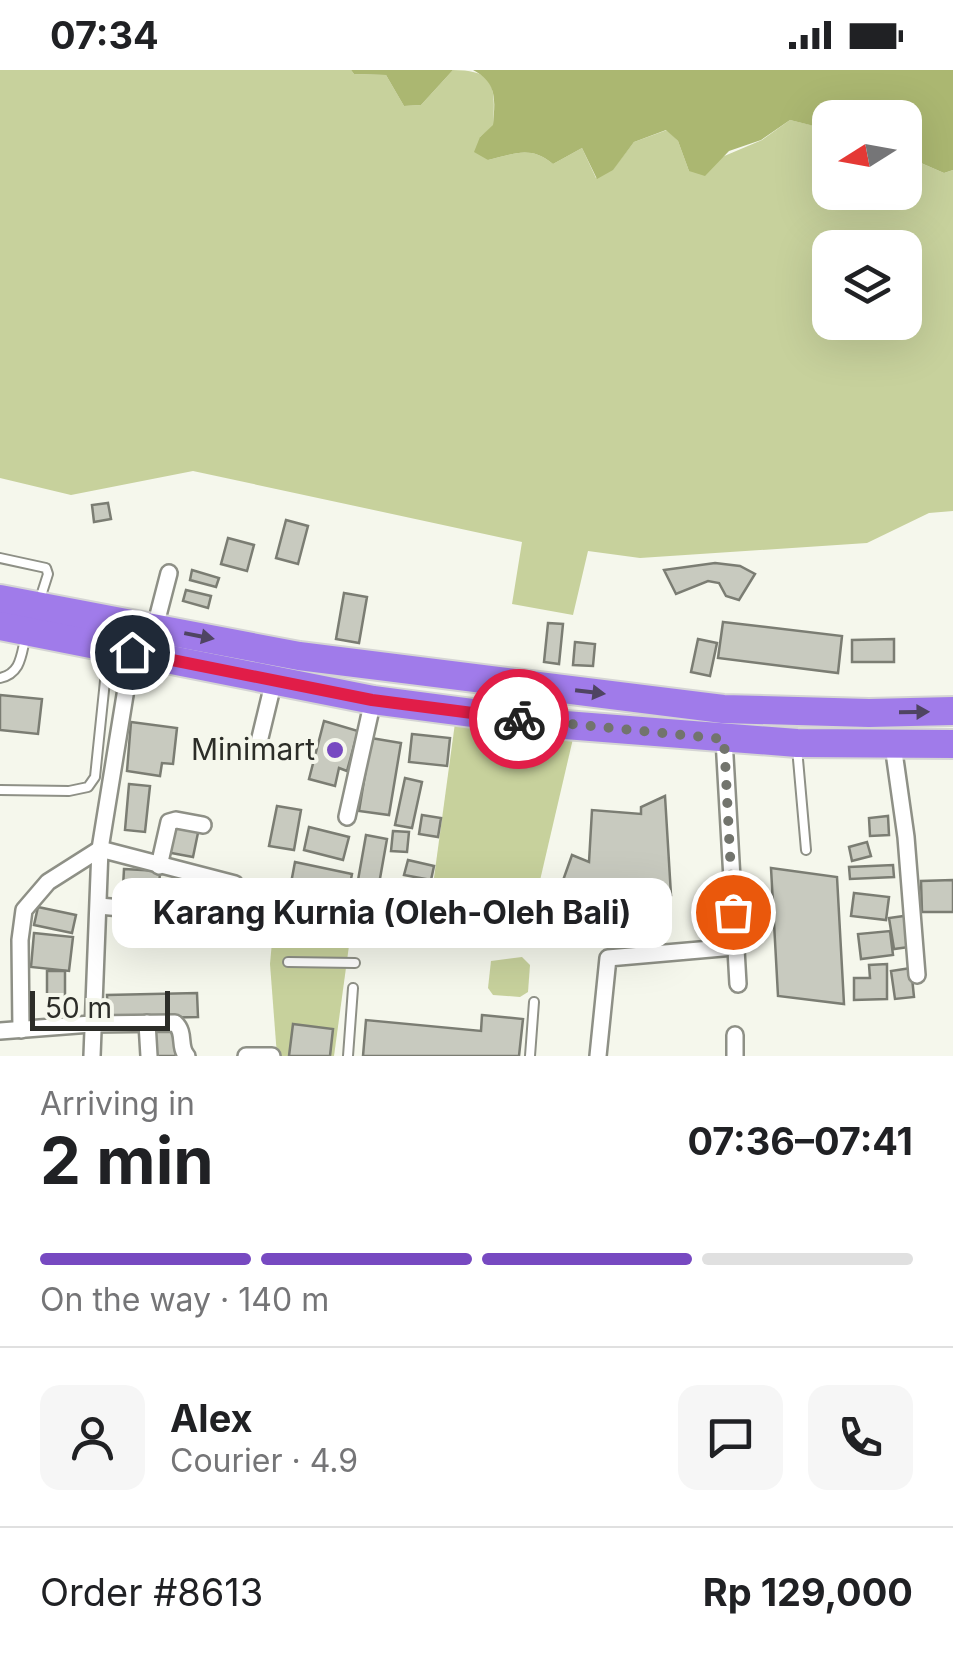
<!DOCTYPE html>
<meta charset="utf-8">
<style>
:root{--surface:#fff;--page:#f6f6f6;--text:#202124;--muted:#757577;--line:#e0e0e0;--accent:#7749c1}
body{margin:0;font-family:Inter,sans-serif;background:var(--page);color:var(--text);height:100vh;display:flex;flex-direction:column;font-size:38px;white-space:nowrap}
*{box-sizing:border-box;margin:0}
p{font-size:32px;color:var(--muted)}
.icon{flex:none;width:55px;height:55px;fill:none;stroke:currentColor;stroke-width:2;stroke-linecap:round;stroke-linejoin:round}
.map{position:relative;height:986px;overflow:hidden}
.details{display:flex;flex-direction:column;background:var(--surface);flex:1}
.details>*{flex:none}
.needle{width:65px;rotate:259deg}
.buttons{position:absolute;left:812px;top:30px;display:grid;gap:20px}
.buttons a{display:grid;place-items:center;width:110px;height:110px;border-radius:20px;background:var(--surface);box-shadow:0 10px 40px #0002;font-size:50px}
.scale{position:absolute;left:30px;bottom:25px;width:140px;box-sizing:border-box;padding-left:10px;border:5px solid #2c2d28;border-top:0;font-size:28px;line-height:35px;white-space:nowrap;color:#2c2d28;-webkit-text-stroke:8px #f5f7ec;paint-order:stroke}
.pin{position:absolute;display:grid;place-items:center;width:85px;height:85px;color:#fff;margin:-42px;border:5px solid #fff;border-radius:50%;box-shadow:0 2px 10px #0007}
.courier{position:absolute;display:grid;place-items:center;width:100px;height:100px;margin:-50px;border:8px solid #e11d48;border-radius:50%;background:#fff;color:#222;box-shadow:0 2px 12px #0007}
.bubble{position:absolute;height:70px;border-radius:20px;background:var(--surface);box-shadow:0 10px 40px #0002;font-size:32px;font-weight:700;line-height:70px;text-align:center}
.overview em{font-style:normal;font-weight:700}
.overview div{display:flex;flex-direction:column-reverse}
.overview{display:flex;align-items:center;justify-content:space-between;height:170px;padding:0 40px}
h1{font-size:65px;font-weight:700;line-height:75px}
.bar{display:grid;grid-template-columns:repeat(4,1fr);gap:15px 10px;align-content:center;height:120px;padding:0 40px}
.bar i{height:12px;border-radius:8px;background:var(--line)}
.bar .selected{background:var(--accent)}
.bar p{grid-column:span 4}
.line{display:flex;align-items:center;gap:25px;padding:0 40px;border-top:2px solid var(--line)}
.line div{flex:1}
.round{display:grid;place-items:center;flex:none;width:105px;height:105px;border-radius:20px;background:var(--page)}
.status{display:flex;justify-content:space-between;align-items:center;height:70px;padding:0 50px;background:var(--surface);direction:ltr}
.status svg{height:28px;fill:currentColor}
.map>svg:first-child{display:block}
.green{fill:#c7d19c;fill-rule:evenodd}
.water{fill:#abb771}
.building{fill:#c8cabf;stroke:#7b7d73;stroke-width:2.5}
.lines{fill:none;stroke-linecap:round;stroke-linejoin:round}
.lane-casing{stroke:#8e9086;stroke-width:12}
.street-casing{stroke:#8e9086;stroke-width:20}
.highway-casing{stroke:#d5d5d4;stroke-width:32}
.lane{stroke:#fff;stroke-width:8}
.street{stroke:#fff;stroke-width:15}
.highway{stroke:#a07bea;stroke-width:28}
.oneway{fill:#4f4462}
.done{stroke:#72746d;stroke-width:10;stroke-dasharray:0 18}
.route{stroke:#e11d48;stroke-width:12}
.poi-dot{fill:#7749c1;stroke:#f5f7ec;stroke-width:4}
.labels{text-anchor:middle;stroke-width:8;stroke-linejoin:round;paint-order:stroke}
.poi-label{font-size:30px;fill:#2c2d28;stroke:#f5f7ec;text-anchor:end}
</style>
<div class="status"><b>07:34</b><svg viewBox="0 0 49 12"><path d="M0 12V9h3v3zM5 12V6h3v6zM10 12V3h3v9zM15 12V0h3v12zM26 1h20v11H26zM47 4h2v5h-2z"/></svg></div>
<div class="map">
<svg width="953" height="986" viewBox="0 0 953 986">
<rect width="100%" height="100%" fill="#f5f7ec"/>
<g class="green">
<path d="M0,0H351L354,4L386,5L404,36L421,35L453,0C497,0 495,18 493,56L480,67L488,90C515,84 530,75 553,94L582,78L596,108L613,99L634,72L667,60L678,71L689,101L762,70L790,50L823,58L830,75V122H905V86L944,103L953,100V441L929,443L867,473L640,488L588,481L573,545L512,534L522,472L193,401L71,425L0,408ZM830,178H905V252H830Z"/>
<path d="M455,653L575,660L528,862L518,875L432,866L430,837Z"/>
<path d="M277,816L351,826V861L334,986H277L270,894Z"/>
<path d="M522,887L530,895L528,922L520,927L493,925L488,918L491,891Z"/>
</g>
<g class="water">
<path d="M351,0H453L421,35L404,36L386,5L354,4Z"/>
<path d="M473,0H953V100L944,103L905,86V48H830V75L822,58L790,50L761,70L729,81L705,106L689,101L678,71L666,60L634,72L613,100L597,109L582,78L553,94C530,75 515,84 488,90L474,82L480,67L493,55C495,30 498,13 473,0Z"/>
</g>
<g class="building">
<path d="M108,433L111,449L94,452L92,435Z"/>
<path d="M286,450L308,456L298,494L276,488Z"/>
<path d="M228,468L254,475L247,501L221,494Z"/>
<path d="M715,493L740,496L755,504L739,530L726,526L719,513L708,511L676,524L664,500Z"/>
<path d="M192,500L219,508L216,517L190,510Z"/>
<path d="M186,520L211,526L208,538L183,531Z"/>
<path d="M344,523L367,527L359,573L336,569Z"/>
<path d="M723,552L842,566L838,603L718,588Z"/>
<path d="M548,553L563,554L559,594L544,592Z"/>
<path d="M698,569L717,573L710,606L691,602Z"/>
<path d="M894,569V592H852V570Z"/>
<path d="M575,572L595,574L593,596L573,595Z"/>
<path d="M0,625L42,629L38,664L0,660Z"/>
<path d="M324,651L358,661L347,701L339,698L335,716L309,709Z"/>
<path d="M131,652L177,658L173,694L162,693L160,706L127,701Z"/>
<path d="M412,664L450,668L447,696L409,692Z"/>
<path d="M371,668L401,673L389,745L359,741Z"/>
<path d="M405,708L422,712L412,758L395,755Z"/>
<path d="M129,714L150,716L145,762L125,760Z"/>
<path d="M665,726L671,825L645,824L646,831L592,828L590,823L561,816L572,785L589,792L592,740L641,744V737Z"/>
<path d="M277,736L301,740L294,780L269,776Z"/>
<path d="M422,745L441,748L438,767L419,764Z"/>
<path d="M888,746L889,765L870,766L869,748Z"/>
<path d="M173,753L199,758L193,787L166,782Z"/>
<path d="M309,757L349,767L343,790L304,780Z"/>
<path d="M393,761L409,762L407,782L391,781Z"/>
<path d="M366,765L387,769L376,831L355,827Z"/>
<path d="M867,772L871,786L852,791L849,777Z"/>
<path d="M408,790L434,796L431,810L404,805Z"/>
<path d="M295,792L352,804L348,825L291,813Z"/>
<path d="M893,795L894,807L850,809L849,797Z"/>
<path d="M771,798L837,807L844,934L778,926Z"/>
<path d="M124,799L160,801L158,838L122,836Z"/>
<path d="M953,810V842H922L921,811Z"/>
<path d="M187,813L217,814L216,842L186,841Z"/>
<path d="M399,819L428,822L427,836L398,833Z"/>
<path d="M854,823L889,827L886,850L851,846Z"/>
<path d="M228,825L250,826L249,846L227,845Z"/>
<path d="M38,837L76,845L72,863L34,855Z"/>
<path d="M904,846L909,877L894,879L889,848Z"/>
<path d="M204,849L206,874L173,876L171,851Z"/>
<path d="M890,861L893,885L861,889L858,864Z"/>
<path d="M34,863L73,867L69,901L31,897Z"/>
<path d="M887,894V929L854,930V908H870L869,895Z"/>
<path d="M911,898L914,927L895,929L891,901Z"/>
<rect x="47" y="901" width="18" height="50"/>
<path d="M197,923L198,947L108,949L107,925Z"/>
<path d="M482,945L523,949L519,986H363L366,950L481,961Z"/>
<path d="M293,954L333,959L330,986H289Z"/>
<path d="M175,959L176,986H154V960Z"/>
</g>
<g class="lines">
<defs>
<g id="lane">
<path d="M0,488L46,498L48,504L40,529"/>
<path d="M0,608C22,603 21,584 26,565"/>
<path d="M797,678L806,780"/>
<path d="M0,720L69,721L88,717L95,707L108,582"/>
<path d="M288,892L355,893"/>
<path d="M348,986L353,918"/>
<path d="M530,986L534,932"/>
</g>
<g id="street">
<path d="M155,557L169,503"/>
<path d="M724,669L738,914"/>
<path d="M259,672L274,610"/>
<path d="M893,675L906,767L917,905"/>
<path d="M347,747L373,630"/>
<path d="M159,796L169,752L176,750L203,755"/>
<path d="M99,836L244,849"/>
<path d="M147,953L149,986"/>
<path d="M21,960L20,870L24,840L48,812L100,779L235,814"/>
<path d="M0,961L91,954L175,953C186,963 178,977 187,986"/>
<path d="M92,986L100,779L132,582"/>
<path d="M246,986H272"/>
<path d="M598,986L608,888L734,877"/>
<path d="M735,986V965"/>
</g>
<g id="highway">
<path d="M0,529L299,586L723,639L869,643L953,641"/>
<path d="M0,556L373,630L565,655L797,673L953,674"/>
</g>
</defs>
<use href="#lane" class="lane-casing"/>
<use href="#street" class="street-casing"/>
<use href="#highway" class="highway-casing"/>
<use href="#lane" class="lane"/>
<use href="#street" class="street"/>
<use href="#highway" class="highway"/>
</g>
<defs><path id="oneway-solid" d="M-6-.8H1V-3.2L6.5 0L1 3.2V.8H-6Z" transform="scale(2.5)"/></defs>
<g class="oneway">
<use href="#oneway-solid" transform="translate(199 566) rotate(11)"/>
<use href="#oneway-solid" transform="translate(590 622) rotate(7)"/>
<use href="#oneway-solid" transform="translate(914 642) rotate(-1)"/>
</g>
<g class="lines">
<path class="done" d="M519,649L724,669L733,842"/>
<path class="route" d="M132,582L372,630L519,649"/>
</g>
<circle class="poi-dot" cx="335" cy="680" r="10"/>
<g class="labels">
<g class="poi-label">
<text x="315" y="690">Minimart</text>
</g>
</g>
</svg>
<div class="buttons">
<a><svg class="needle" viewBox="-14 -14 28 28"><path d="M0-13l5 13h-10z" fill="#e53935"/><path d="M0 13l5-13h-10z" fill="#757577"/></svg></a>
<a><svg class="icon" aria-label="layers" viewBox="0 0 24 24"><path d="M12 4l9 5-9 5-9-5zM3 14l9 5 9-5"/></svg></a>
</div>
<div class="scale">50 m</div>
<div class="pin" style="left:733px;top:842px;background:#ea580c"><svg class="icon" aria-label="bag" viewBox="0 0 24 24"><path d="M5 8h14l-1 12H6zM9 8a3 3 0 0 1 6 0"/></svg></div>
<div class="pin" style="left:132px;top:582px;background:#1f2937"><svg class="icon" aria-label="home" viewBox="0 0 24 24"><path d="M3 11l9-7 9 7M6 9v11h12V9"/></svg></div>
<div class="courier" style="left:519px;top:649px"><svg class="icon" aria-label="bike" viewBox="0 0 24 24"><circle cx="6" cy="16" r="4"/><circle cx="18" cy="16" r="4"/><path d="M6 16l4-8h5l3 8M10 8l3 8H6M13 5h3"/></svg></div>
<div class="bubble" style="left:112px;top:808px;width:560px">Karang Kurnia (Oleh-Oleh Bali)</div>
</div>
<section class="details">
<div class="overview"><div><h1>2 min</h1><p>Arriving in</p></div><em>07:36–07:41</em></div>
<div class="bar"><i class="selected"></i><i class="selected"></i><i class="selected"></i><i></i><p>On the way · 140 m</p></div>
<div class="line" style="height:180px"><a class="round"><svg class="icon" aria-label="person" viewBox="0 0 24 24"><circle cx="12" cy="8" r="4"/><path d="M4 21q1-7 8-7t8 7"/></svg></a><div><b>Alex</b><p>Courier · 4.9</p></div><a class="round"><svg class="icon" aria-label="chat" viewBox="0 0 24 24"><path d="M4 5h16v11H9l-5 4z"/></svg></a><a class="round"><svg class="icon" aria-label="phone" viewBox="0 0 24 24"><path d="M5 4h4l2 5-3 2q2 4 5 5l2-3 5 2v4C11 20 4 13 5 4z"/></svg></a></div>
<div class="line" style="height:130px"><div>Order #8613</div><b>Rp 129,000</b></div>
</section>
